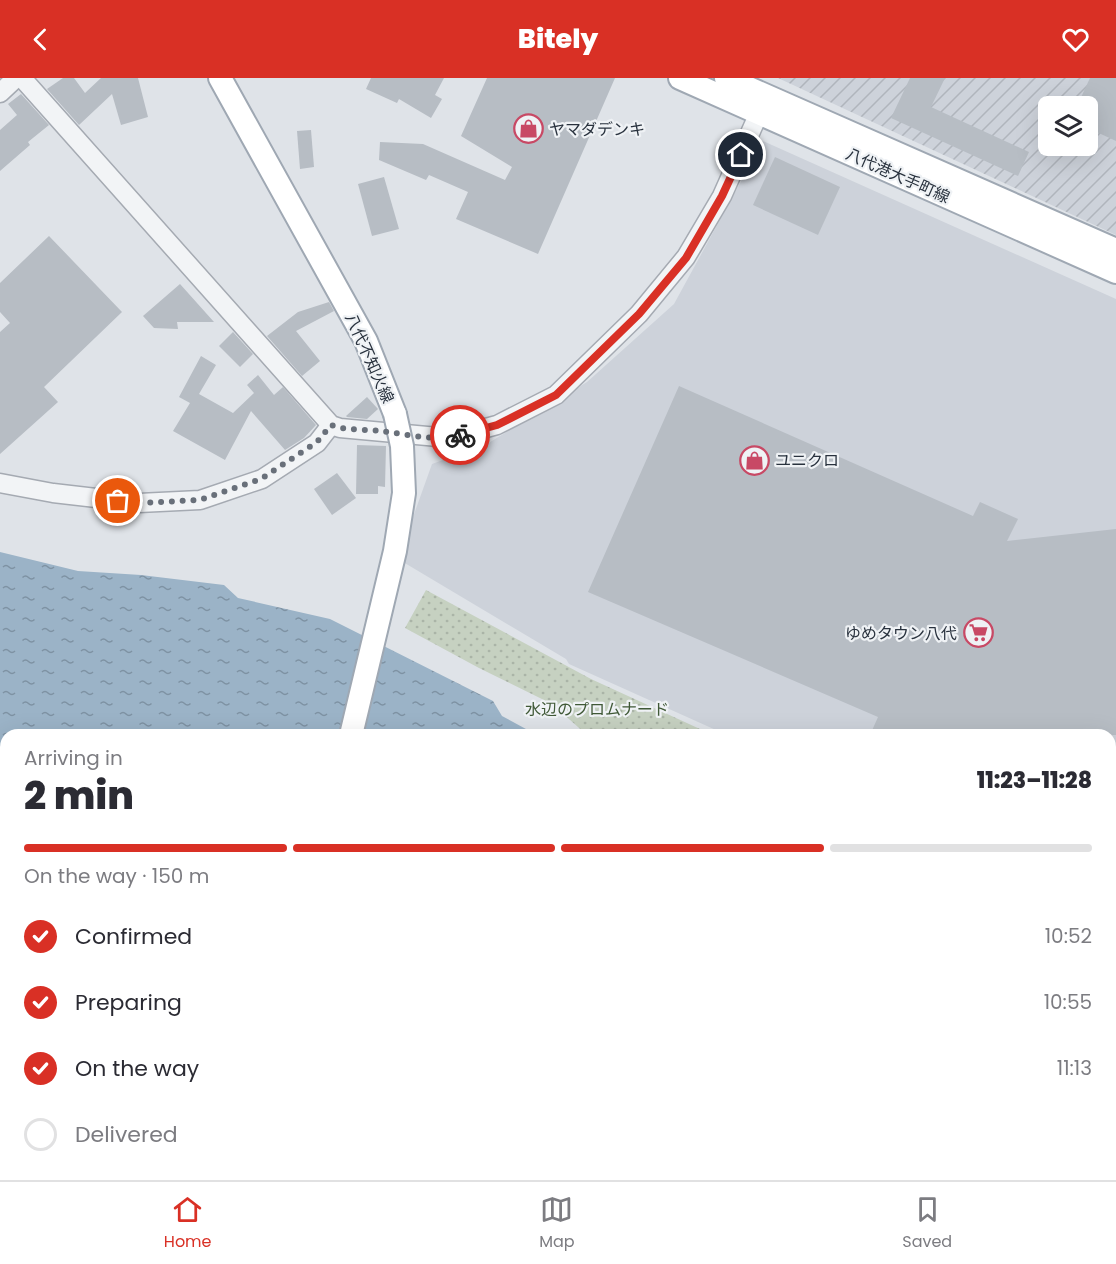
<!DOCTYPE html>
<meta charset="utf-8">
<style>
:root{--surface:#fff;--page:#f7f7f7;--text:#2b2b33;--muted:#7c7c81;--line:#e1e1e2;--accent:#d93025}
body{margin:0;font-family:Poppins,"Noto Sans JP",sans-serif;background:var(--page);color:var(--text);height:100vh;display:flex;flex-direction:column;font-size:22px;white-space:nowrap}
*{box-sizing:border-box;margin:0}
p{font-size:20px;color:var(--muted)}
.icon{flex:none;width:33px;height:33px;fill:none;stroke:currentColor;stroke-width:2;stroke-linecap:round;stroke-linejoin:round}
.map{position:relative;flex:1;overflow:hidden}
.drawer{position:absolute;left:0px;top:651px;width:1116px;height:452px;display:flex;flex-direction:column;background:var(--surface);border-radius:18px 18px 0 0;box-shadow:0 6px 24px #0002}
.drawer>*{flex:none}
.tools{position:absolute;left:1038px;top:18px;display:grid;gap:12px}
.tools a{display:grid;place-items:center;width:60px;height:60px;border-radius:9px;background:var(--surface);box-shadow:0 6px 24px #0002;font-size:30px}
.pin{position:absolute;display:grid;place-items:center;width:51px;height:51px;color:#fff;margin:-26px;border:3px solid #fff;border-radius:50%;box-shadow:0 2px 6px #0007}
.courier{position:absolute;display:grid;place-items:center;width:60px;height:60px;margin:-30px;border:4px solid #d93025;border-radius:50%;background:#fff;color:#222;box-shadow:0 2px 8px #0007}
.headline em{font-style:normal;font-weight:800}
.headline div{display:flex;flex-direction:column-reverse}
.headline{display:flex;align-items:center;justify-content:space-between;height:102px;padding:0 24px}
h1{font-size:39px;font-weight:800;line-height:45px}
.bar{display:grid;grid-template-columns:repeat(4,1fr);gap:9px 6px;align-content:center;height:72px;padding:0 24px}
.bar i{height:8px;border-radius:4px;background:var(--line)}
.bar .current{background:var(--accent)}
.bar p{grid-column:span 4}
ol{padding:0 24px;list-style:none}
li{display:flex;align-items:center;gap:18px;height:66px}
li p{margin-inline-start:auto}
li .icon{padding:6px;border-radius:50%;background:var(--accent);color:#fff;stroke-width:4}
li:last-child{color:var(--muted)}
li i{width:33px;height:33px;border:3px solid var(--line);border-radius:50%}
header{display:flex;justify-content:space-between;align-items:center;height:78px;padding:0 24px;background:var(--accent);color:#fff;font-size:27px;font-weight:800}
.menu{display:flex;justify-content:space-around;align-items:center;height:84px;border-top:2px solid var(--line);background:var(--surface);font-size:16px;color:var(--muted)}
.menu a{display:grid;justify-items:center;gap:3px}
.menu .current{color:var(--accent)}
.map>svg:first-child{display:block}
.built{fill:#cdd2da}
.industrial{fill:url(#industrial-furrows);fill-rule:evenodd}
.grass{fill:url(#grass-dots)}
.water{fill:url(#water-ripples)}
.building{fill:#b7bdc4}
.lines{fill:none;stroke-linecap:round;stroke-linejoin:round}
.minor-casing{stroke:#a5aab2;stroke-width:21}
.major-casing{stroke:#9fa8b3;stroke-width:26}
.minor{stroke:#f2f4f6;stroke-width:18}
.major{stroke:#fff;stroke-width:22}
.major-bridge-casing{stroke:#9fa8b3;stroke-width:26;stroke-linecap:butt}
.major-bridge{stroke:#fff;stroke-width:22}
.done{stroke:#69707a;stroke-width:6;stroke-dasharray:0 10.8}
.route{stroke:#d93025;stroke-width:8}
.labels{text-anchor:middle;stroke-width:4.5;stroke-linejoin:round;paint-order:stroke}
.poi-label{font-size:16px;fill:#29323e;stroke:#eff2f5;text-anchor:start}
.street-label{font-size:16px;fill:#29323e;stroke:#eff2f5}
.park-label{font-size:16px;fill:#405937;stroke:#eff2f5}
</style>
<header><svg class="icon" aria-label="back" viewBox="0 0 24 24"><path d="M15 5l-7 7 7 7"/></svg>Bitely<svg class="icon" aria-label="heart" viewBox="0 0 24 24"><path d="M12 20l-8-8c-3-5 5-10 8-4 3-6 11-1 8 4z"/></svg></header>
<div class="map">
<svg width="1116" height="1102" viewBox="0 0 1116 1102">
<defs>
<pattern id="industrial-furrows" width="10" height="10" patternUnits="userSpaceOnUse" patternTransform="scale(1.5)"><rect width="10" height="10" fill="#cdd2da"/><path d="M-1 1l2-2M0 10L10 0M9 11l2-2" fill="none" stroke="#b0b5bc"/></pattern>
<pattern id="grass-dots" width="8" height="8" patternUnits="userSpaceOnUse" patternTransform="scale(1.5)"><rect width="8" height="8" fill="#c6d1c1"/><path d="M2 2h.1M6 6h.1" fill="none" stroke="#aab4a7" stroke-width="1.8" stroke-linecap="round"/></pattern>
<pattern id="water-ripples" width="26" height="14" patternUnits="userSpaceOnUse" patternTransform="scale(1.5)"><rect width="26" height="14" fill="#9bb3c7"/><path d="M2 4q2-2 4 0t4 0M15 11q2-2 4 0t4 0" fill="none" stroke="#7e92a3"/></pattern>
</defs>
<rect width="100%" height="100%" fill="#dfe3e8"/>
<path class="built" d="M763,63L1116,221V812L1110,810V657H727L569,586L566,581L398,481L432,386L487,366L587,304L674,226Z"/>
<path class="industrial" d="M778,0H1116V157L1103,151ZM1048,28H1088V68H1048Z"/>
<g class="grass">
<path d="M426,512L591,601L713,657H587L552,626L479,590L405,550Z"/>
<path d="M1110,816L1116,818V857H1110Z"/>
</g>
<path class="water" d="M0,474L78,493L141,497L224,507L238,520L330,541L493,623L502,638L537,657H6V1096H1110V875L1116,877V1102H0Z"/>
<g class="building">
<path d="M63,0H74L85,15L101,0H138L148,39L121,47L112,16L79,47L47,11Z"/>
<path d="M371,0H444L435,17L442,21L431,40L399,21L397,25L366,11Z"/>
<path d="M487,0H615L538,176L456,141L468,114L429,97L426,102L379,82L380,64L423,66L505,102L512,89L461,58Z"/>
<path d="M910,0H945L931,29L1029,74L1018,98L891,40Z"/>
<path d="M1090,0H1116V63L1088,50V28H1077Z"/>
<path d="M21,16L49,47L28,64L30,67L0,93V52L17,37L8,26Z"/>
<path d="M311,52L314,89L300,91L297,53Z"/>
<path d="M775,79L840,109L818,157L753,127Z"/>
<path d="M384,99L399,151L372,158L358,106Z"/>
<path d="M49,158L122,234L44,309L58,324L0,376V254L10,245L0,234V205Z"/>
<path d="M180,206L214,244H177L178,251L154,250L143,238Z"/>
<path d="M329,224L334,233L296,253L320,283L302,298L267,258L298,234Z"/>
<path d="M233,254L253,276L240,289L219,268Z"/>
<path d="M201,278L216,287L199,316L233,335L254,315L247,307L258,297L274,317L283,309L316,347L304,360L285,372L251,333L225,382L173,353L190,325L179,319Z"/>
<path d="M679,308L973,438L980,424L1018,441L1007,463L1116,451V657H870L878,639L588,514Z"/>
<path d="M367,319L378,331L367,341L347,339L346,338Z"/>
<path d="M357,367L386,368L385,409L378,408V416H356Z"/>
<path d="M337,395L356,420L332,437L314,411Z"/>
</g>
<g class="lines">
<defs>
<g id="minor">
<path d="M22,0L331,347L340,350L449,360L497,347L556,317L639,236L686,179L722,118L759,35L766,26"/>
<path d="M0,15L16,0"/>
<path d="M0,405L53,415L139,425L200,422L262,401L317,365L331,347"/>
</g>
<g id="major">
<path d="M220,0L366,263L395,336"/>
<path d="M680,0L1116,194"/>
<path d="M726,0L1116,172"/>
<path d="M244,1102L245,1096"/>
</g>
</defs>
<use href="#minor" class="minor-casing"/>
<use href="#major" class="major-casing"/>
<use href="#minor" class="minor"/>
<use href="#major" class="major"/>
<defs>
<path id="major-bridge" d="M351,657L395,473L404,415L402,368L395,336"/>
</defs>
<use href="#major-bridge" class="major-bridge-casing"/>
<use href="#major-bridge" class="major-bridge"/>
</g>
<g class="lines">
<path class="done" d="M118,423L139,425L200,422L261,401L317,364L331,347C347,353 365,351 381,353C407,356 434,364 460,357"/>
<path class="route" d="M460,357L497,347L556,317L639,236L686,180L722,118L741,77"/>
</g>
<defs>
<symbol id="shop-ring" viewBox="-11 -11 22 22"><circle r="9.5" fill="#eff2f5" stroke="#c84965" stroke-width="1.5"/><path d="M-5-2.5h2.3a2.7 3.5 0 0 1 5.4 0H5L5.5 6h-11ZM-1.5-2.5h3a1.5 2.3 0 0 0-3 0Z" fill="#c84965"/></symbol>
<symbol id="supermarket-ring" viewBox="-11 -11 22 22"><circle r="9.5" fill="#eff2f5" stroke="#c84965" stroke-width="1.5"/><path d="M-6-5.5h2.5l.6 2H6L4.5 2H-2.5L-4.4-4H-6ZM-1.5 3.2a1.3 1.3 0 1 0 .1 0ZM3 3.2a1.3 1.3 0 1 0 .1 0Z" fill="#c84965"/></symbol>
</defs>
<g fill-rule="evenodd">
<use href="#shop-ring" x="512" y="34" width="33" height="33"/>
<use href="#shop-ring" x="738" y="366" width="33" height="33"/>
<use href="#supermarket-ring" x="962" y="538" width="33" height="33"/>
</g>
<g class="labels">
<g class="poi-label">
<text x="549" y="57">ヤマダデンキ</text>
<text x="775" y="388">ユニクロ</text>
<text x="957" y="561" text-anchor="end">ゆめタウン八代</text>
</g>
<g class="street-label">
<text transform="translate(898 97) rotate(24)" y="6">八代港大手町線</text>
<text transform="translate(370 280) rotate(66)" y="6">八代不知火線</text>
</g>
<g class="park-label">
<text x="597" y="637">水辺のプロムナード</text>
</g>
</g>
</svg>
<div class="tools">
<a><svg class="icon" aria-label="layers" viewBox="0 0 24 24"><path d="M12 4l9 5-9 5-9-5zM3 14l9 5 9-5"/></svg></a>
</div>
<div class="pin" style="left:118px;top:423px;background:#ea580c"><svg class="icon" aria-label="bag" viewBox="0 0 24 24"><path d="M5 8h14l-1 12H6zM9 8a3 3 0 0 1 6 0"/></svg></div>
<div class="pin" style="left:741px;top:77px;background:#1f2937"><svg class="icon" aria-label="home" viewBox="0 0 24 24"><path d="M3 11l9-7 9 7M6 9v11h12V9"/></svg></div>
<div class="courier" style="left:460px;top:357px"><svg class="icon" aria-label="bike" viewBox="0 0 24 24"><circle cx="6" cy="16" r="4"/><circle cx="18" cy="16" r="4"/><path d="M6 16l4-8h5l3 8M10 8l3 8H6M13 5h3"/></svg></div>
<section class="drawer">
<div class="headline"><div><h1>2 min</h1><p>Arriving in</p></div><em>11:23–11:28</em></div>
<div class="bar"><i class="current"></i><i class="current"></i><i class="current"></i><i></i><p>On the way · 150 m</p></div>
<ol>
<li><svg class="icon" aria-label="check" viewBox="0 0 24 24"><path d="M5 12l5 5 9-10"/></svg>Confirmed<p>10:52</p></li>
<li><svg class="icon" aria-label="check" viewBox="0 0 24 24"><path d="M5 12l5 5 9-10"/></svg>Preparing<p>10:55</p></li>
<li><svg class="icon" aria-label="check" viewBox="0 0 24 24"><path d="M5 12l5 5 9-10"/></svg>On the way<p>11:13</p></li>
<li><i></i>Delivered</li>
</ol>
</section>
</div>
<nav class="menu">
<a class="current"><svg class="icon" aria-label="home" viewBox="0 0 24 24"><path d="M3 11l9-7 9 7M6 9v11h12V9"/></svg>Home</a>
<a><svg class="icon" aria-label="map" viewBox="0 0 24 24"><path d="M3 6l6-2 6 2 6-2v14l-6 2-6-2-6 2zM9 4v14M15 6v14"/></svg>Map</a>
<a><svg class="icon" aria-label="saved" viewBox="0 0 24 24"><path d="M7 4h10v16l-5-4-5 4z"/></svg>Saved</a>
</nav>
